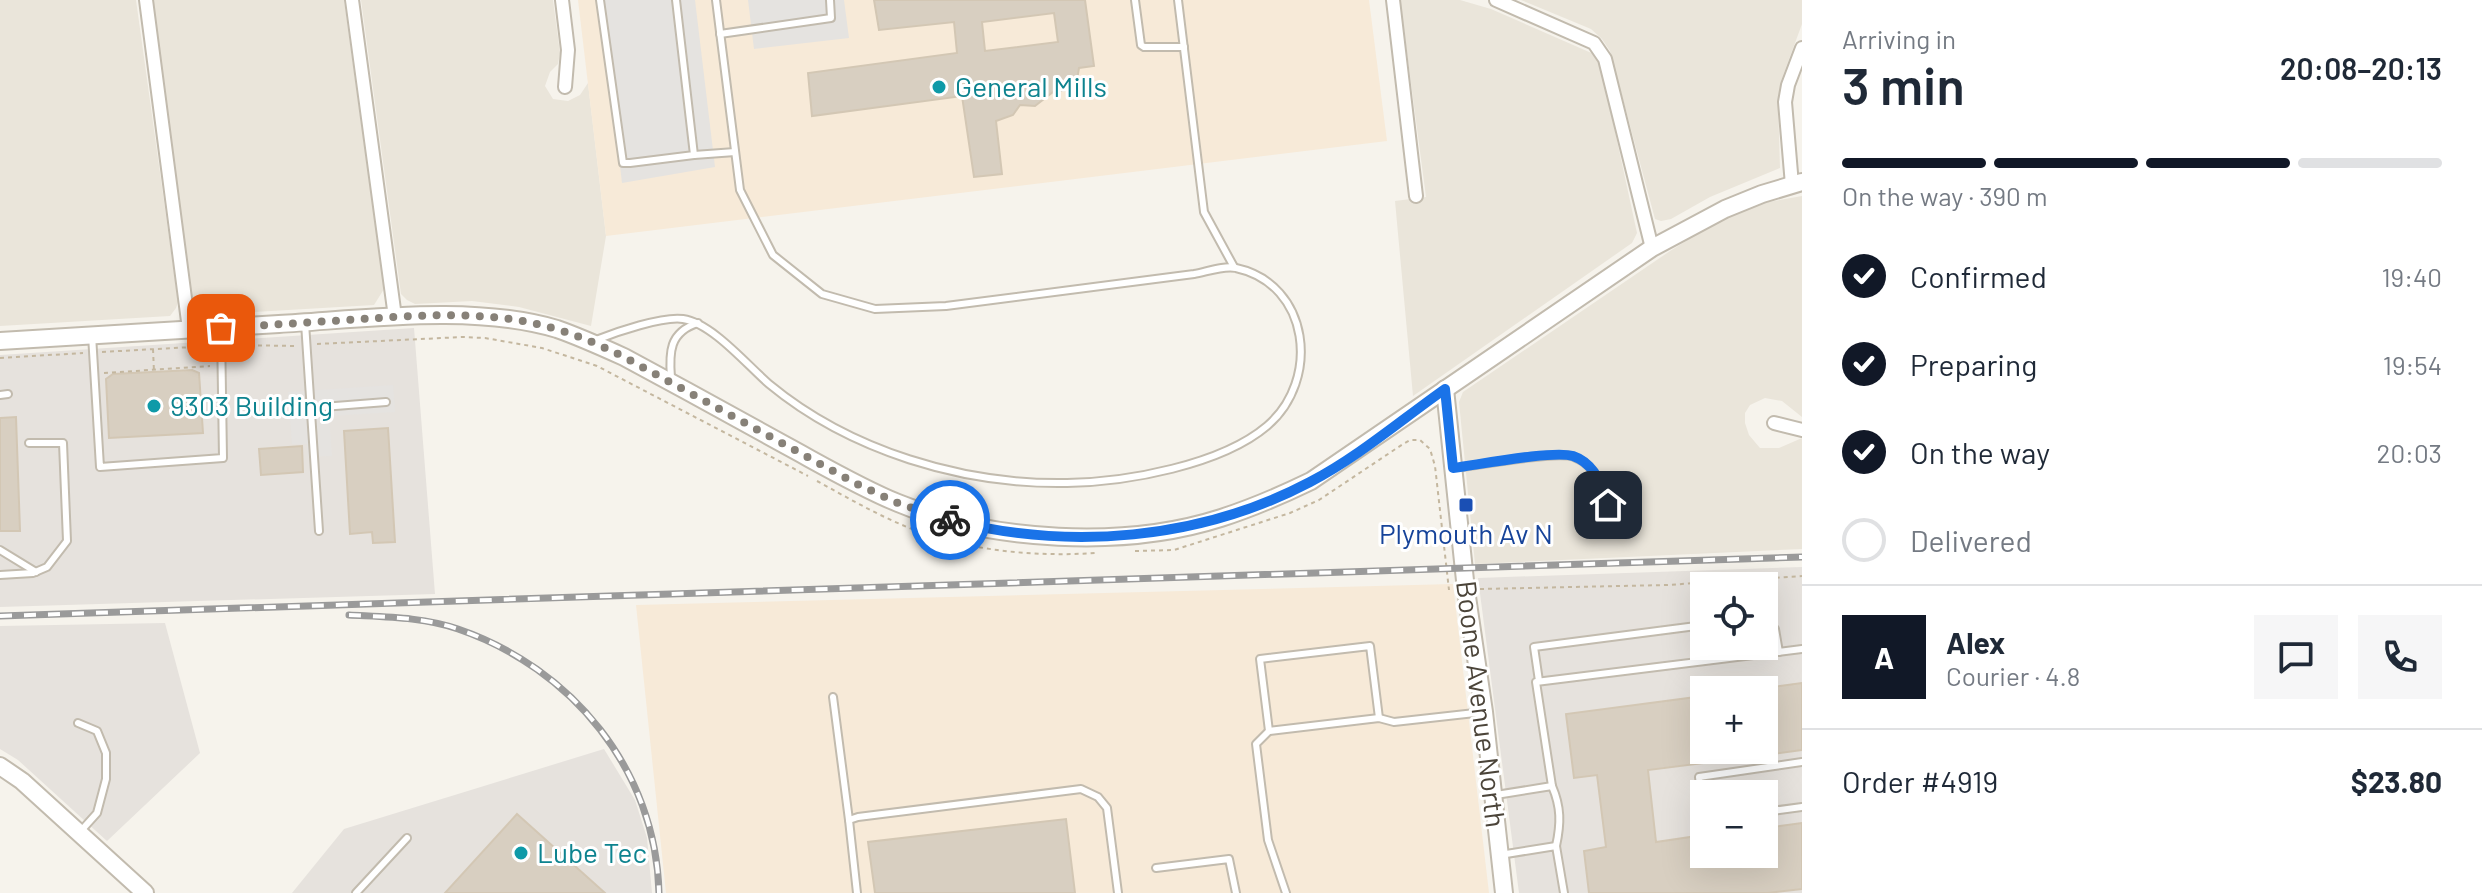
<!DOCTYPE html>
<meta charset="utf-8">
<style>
:root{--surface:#fff;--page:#f6f6f7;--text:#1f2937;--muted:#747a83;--line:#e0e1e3;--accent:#111827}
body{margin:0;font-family:Barlow,sans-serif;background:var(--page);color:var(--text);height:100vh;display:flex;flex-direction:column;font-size:30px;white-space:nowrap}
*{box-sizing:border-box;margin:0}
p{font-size:26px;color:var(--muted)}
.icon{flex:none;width:44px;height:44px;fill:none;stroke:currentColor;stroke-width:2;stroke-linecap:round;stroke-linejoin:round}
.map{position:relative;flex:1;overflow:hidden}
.side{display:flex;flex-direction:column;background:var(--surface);width:680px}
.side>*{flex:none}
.buttons{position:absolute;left:1690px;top:572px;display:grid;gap:16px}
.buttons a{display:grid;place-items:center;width:88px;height:88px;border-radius:0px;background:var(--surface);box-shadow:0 8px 32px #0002;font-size:40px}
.pin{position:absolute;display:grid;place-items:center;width:68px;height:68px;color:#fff;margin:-34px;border-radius:16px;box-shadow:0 4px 12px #0006}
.courier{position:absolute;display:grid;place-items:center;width:80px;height:80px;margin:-40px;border:6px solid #1a73e8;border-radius:50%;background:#fff;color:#222;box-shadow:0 2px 10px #0007}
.summary em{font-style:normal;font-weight:600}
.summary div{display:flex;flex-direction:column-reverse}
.summary{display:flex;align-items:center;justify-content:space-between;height:136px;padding:0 40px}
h1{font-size:52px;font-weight:600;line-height:60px}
.bar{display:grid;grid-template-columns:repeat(4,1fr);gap:12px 8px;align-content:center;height:96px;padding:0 40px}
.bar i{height:10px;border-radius:6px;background:var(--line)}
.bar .current{background:var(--accent)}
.bar p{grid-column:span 4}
.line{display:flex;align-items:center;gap:20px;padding:0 40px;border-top:2px solid var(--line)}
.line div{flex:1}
.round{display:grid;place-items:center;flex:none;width:84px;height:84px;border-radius:0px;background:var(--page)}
ol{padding:0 40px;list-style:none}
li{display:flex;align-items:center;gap:24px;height:88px}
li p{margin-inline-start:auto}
li .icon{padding:8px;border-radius:50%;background:var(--accent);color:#fff;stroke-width:4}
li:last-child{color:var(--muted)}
li i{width:44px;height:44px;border:4px solid var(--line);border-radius:50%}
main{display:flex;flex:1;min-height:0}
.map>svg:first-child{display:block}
.residential{fill:#eae5da}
.commercial{fill:#f7ead8}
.industrial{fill:#e6e2dd;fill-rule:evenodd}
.parking{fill:#e5e3e0}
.building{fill:#d8cfc1;stroke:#d3c7b4;stroke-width:2;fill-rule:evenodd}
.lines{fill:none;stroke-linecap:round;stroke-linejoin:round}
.service-casing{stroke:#c2bbae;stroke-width:10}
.minor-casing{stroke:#c2bbae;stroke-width:16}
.tertiary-casing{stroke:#c2bbae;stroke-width:20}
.path{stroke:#c4b79f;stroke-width:2;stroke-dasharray:4 4;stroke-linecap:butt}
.service{stroke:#fff;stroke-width:6}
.minor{stroke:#fff;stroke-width:12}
.tertiary{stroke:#fff;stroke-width:16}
.rail-casing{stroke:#9a9a9a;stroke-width:7}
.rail{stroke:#fff;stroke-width:4;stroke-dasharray:12;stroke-linecap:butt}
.done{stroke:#878178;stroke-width:8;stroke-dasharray:0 14.4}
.route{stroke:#1a73e8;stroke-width:10}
.culture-dot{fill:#0f9aa8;stroke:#fff;stroke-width:3}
.transit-dot{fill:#1a4fb4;stroke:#fff;stroke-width:3}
.labels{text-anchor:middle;stroke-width:6;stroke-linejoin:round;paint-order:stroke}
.culture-label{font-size:28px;fill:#0d838f;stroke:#fff;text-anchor:start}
.transit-label{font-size:28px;fill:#164399;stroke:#fff}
.street-label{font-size:28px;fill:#4b4439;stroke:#fff}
</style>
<main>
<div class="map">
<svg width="1802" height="893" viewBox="0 0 1802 893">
<rect width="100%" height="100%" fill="#f6f3ec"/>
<g class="residential">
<path d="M0,0H136L178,302L176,308L170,316L0,326Z"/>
<path d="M153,0H344L384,289L374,305L205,315L197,311L192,303Z"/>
<path d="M361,0H553L560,53L558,64L550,72L545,86L553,99L568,101L580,95L588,83L606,236L591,326L519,307L472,301L415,304L407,300L401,294Z"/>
<path d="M1400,0H1460L1491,9L1596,55L1600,62L1637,233L1632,243L1413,396L1395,201L1426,197Z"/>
<path d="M1521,0H1802V24L1781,81L1778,102L1780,168L1710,197L1671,219L1661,221L1655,219L1610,51L1602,39L1591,29Z"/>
<path d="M1802,196V417L1782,401L1765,398L1750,405L1745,413V423L1749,435L1760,448H1779L1802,438V549L1475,564L1459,402L1463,392L1670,251L1718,221L1768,202Z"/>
</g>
<g class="commercial">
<path d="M578,0H1369L1387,141L606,236Z"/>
<path d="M1453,584L1489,893H666L636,605Z"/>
</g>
<g class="industrial">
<path d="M414,328L435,594L0,607V355Z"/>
<path d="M1802,567V893H1519L1478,578ZM1704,586H1764V646H1704ZM1704,690H1764V750H1704ZM1704,794H1764V854H1704Z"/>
<path d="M165,623L200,753L107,841L18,760L0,749V626Z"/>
<path d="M604,749L635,800L647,838L652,893H292L344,829Z"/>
</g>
<g class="parking">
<path d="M601,0H695L715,167L622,183Z"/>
<path d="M748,0H844L849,38L754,49Z"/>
<path d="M393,385L395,412L329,416L332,456L308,457L307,444H292L288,392Z"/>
</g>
<g class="building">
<path d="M874,0H1085L1094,66L1079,68L1077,80L1066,90L1053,92L1035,106L1020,105L1013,115L996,121L1002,174L974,177L962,96L812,116L808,73L957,53L954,22L879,30ZM1054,13L1058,42L985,51L982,22Z"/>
<path d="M192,370L199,373L203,433L109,438L106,379L113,374Z"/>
<path d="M16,417L20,531H0V418Z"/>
<path d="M388,428L395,542L373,543L372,532L350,534L344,431Z"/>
<path d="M302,446L303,472L261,475L259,449Z"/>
<path d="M1802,683V750L1764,755V688Z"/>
<path d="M1704,696V750H1750L1751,757L1648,770L1656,842L1704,835V854H1764V828L1802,823V889L1768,893H1589L1584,851L1606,847L1597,775L1574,778L1566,714Z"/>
<path d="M517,814L605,893H445Z"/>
<path d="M1066,819L1075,893H875L868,842Z"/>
</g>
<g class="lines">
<defs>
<g id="service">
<path d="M600,0L623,163H630L694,155L676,0"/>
<path d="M1135,0L1141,45L1144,47H1184"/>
<path d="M1178,0L1204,212L1234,267"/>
<path d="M720,34L831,18L830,0"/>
<path d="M694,155L735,152"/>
<path d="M305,323L319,531"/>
<path d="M92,335L100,467L223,458L221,329"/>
<path d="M596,340C616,332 663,316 683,319C712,323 747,365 769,384C850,451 963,485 1067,483C1127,482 1221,465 1267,426C1321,380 1310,284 1236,268C1224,265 1206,272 1194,274L946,306L875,309L822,294L773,255L740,190L716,0"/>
<path d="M671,378C669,353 669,332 698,323"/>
<path d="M0,395L8,394"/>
<path d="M310,408L386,402"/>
<path d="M1457,468C1478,465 1559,450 1574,457C1595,465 1603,485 1608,505"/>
<path d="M0,550L36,572"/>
<path d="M0,575L33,573L47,567L67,541L63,443H29"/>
<path d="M1764,618L1775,629L1779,652"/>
<path d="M1539,681L1534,647L1704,625"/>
<path d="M833,697L849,820"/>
<path d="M78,723L97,731L106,753V779L97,813L79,833"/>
<path d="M1269,731L1260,659L1370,646L1379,718"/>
<path d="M1552,786C1561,807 1561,823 1556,846"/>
<path d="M1496,795L1552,786L1536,682L1802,649"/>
<path d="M1764,812L1802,807"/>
<path d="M1704,820L1699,777L1802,762"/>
<path d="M1500,855L1556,846L1564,893"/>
<path d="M1156,868L1229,859L1236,893"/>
<path d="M356,893L407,838"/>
<path d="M857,893L849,820L858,817L1081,789L1098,797L1107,808L1118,893"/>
<path d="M1286,893L1268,840L1256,744L1269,731L1379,718L1394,722L1484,712"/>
</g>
<g id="minor">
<path d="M146,0L189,329"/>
<path d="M352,0L395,317"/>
<path d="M562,0L568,50L565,87"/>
<path d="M1393,0L1416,196"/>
<path d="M1496,0L1594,43L1605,59L1652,248"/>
<path d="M1792,185L1785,102L1788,85L1802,48"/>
<path d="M1774,423L1802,430"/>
</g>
<g id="tertiary">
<path d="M0,341C93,335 186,330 279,324C365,319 474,304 557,329C580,337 602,347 624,357C678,386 731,415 785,445C822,465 859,487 898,503C992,542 1124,549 1221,518C1252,508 1282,495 1311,481L1652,248L1725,209L1762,194L1802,182"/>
<path d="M1445,389L1466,590L1484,712L1504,893"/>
<path d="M0,766L22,781L145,893"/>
</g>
</defs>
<use href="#service" class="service-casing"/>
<use href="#minor" class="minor-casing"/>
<use href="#tertiary" class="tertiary-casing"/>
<g class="path">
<path d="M317,344L463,337L485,338L542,348L597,366L808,476"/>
<path d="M234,345L295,346"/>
<path d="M153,349L154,372"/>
<path d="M102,352L211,346"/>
<path d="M0,358L83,353"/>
<path d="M104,373L210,366"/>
<path d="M817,481C848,498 879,516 912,529C970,551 1035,557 1096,553"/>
<path d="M1135,551L1174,550L1290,513L1319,500L1403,444L1410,440H1420L1430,449L1435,466L1449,590"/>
<path d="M1480,589L1667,585L1802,576"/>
</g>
<use href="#service" class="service"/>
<use href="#minor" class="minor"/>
<use href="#tertiary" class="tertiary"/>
<defs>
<g id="rail">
<path d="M349,615C385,617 423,617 458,629C572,668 656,770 659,893"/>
<path d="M0,616L1802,557"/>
</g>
</defs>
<use href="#rail" class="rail-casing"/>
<use href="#rail" class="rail"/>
</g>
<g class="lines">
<path class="done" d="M221,328C268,325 315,322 362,319C425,315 494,310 556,329C580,336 602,346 624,357L857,484L900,504L950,520"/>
<path class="route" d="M950,520C1069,551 1200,540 1310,482C1358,457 1401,420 1445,389L1453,468C1477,465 1553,450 1573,456C1594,463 1603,485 1608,505"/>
</g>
<g class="culture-dot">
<circle cx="939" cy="87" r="8"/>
<circle cx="154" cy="406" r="8"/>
<circle cx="521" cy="853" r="8"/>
</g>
<rect class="transit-dot" x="1458" y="497" width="16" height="16" rx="4"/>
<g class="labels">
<g class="culture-label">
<text x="955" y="97">General Mills</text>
<text x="170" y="416">9303 Building</text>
<text x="537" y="863">Lube Tec</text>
</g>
<g class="transit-label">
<text x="1466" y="544">Plymouth Av N</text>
</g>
<g class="street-label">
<text transform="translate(1481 704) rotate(83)" y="10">Boone Avenue North</text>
</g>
</g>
</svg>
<div class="buttons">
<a><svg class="icon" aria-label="locate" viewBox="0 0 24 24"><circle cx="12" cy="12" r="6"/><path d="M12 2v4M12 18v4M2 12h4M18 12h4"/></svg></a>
<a>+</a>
<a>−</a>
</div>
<div class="pin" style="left:221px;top:328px;background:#ea580c"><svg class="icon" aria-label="bag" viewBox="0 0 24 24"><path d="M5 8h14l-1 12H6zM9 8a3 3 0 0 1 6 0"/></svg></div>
<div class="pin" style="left:1608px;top:505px;background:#1f2937"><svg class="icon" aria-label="home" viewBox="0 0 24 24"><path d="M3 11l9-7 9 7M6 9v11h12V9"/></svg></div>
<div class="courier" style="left:950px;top:520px"><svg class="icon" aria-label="bike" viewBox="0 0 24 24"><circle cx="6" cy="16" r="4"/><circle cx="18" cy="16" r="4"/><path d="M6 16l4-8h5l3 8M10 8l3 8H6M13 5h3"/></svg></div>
</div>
<section class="side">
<div class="summary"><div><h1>3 min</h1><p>Arriving in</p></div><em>20:08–20:13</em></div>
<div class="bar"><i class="current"></i><i class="current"></i><i class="current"></i><i></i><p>On the way · 390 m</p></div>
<ol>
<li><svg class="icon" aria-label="check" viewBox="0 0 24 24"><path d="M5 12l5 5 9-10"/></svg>Confirmed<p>19:40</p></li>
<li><svg class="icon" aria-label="check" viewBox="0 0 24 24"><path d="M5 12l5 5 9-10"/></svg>Preparing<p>19:54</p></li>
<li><svg class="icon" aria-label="check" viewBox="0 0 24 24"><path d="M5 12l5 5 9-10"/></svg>On the way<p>20:03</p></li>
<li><i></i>Delivered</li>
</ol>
<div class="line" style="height:144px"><b class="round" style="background:var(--accent);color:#fff">A</b><div><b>Alex</b><p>Courier · 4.8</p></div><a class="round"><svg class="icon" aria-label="chat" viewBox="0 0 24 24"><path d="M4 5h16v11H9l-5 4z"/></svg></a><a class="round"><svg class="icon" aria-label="phone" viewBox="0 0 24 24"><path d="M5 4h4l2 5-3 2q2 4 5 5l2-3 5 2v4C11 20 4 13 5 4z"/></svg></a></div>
<div class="line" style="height:104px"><div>Order #4919</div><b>$23.80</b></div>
</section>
</main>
